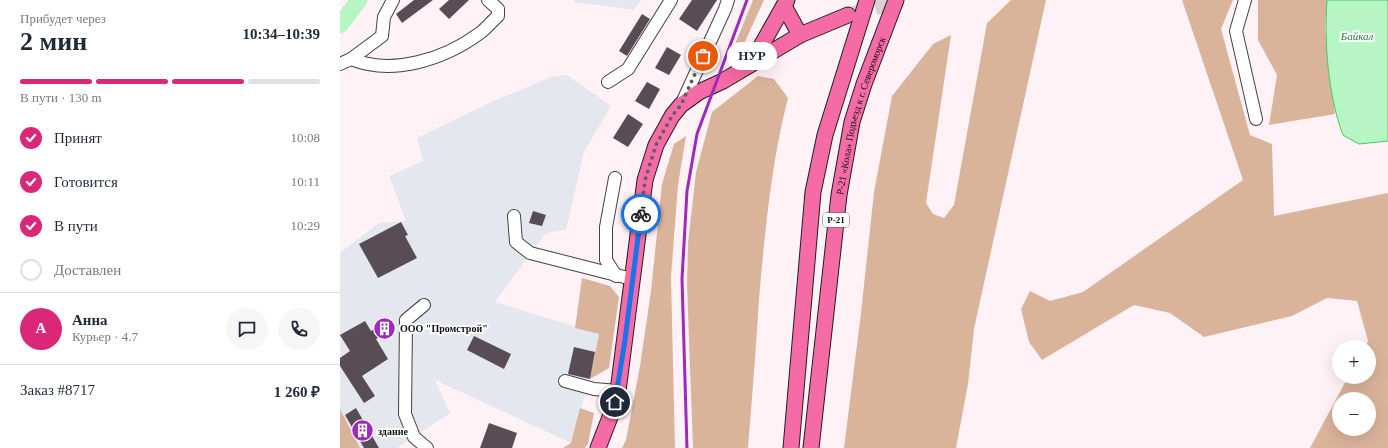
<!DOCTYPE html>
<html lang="ru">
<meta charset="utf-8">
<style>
:root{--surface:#fff;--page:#f6f6f7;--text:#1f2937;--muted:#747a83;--line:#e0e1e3;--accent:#db2777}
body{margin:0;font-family:"Times New Roman",serif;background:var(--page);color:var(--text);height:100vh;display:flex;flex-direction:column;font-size:15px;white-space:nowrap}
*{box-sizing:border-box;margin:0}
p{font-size:13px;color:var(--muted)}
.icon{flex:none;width:22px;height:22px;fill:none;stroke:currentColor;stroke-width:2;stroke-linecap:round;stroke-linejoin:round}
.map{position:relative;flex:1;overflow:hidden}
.drawer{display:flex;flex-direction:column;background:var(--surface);width:340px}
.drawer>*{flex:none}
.controls{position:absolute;left:992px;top:340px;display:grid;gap:8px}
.controls a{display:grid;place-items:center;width:44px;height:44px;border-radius:50%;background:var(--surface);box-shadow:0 4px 16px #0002;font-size:20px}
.pin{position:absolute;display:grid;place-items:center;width:34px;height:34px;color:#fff;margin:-17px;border:2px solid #fff;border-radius:50%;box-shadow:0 1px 4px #0007}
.courier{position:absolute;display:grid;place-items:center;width:40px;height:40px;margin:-20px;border:3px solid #1a73e8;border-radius:50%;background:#fff;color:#222;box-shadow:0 1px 5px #0007}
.bubble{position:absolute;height:28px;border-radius:14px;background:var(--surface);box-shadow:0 4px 16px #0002;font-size:13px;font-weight:700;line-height:28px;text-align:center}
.headline em{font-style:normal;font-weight:700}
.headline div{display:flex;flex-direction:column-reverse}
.headline{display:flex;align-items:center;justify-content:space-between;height:68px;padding:0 20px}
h1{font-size:26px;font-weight:700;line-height:30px}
.bar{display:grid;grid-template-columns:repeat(4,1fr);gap:6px 4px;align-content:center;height:48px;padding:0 20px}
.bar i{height:5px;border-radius:3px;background:var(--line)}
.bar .on{background:var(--accent)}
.bar p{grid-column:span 4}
.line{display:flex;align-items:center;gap:10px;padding:0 20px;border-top:1px solid var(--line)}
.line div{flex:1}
.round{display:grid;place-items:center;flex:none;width:42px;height:42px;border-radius:21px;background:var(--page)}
ol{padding:0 20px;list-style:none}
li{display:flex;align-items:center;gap:12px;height:44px}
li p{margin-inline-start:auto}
li .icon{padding:4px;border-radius:50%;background:var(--accent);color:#fff;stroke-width:4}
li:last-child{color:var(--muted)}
li i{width:22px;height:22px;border:2px solid var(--line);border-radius:50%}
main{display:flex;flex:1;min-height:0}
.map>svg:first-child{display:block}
.industrial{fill:#e4e7ed}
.forest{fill:#dab39b;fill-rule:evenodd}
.water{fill:#b8f5c4;stroke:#40cb5f}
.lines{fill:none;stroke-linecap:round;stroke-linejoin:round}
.river{stroke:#b8f5c4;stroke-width:17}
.building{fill:#584c55}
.major-tunnel{stroke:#dbd0d4;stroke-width:15;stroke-dasharray:15 8;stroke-linecap:butt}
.minor-casing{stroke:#424242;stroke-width:14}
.major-casing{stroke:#202020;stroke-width:17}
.minor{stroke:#fff;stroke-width:12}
.major{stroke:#f56ba5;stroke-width:15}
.rail{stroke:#9d29bd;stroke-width:3}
.done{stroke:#635e60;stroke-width:4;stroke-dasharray:0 7.2}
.route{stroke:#1a73e8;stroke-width:5}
.labels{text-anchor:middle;stroke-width:4;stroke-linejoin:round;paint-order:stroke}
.shield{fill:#fff;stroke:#575757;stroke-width:1}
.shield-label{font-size:9px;font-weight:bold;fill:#0f0f0f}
.street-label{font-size:10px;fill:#0f0f0f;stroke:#fff}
.poi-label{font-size:10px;font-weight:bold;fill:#0f0f0f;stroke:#fff;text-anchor:start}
.water-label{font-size:11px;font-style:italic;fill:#188334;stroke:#fff}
</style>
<main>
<section class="drawer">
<div class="headline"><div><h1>2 мин</h1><p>Прибудет через</p></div><em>10:34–10:39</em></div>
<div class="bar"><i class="on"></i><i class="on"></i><i class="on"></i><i></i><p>В пути · 130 m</p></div>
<ol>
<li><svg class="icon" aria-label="check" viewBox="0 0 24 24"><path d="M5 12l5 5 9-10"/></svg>Принят<p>10:08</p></li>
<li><svg class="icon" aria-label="check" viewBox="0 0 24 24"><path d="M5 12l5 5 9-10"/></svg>Готовится<p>10:11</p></li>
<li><svg class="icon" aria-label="check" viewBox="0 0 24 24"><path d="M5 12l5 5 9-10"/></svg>В пути<p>10:29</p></li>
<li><i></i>Доставлен</li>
</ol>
<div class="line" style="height:72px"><b class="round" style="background:var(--accent);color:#fff">А</b><div><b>Анна</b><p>Курьер · 4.7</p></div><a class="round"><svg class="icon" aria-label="chat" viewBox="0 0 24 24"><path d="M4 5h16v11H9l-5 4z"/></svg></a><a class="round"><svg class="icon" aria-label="phone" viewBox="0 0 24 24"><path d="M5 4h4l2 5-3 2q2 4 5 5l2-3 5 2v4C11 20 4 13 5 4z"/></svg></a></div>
<div class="line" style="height:52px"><div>Заказ #8717</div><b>1 260 ₽</b></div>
</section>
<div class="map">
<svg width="1048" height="448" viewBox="0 0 1048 448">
<rect width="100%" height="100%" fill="#fff2f7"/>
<g class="industrial">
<path d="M234,0H301L294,10L234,2Z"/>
<path d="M227,75L271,106L244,152L226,230L206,233L155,302L259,334L250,379L231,443L95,380L110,413L57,448H20L0,409V253L39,223L66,221L49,176L83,161L77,138L149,103L211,77Z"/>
</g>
<g class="forest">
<path d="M413,0H424L402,48L393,49Z"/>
<path d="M671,0H706L634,329L628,384L616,448H504L521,313L534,192L552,96L593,44L611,35L586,203L593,214L604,218L614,205L647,23Z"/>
<path d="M842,0H893L881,29L910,135L932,144L934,216L1048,193V448H970L1008,377H1029V347H1025L1028,341L1017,301L987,298L952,316L864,337L830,313L794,305L702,360L689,342L681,309L690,291L710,301L743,292L903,180ZM999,399H1029V429H999Z"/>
<path d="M918,0H987L985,29L995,114L929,125L937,75L918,40Z"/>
<path d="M418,76L434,79L448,98C431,164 425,232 419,299C416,349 412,398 408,448H353L347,285L348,243L356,172L372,112Z"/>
<path d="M346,136L338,185L331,277L335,448H282L286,440L300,366L311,291L322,184L334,144Z"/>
<path d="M242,278L270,286L279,297L269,368L250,379L259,334L235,328Z"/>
<path d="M240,408L254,413L248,444L245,448H223L231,443Z"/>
<path d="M0,409L20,448H0Z"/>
</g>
<path class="water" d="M987,0H1048V141L1019,144L1003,135C988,95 984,43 987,0Z"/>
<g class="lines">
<path class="river" d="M0,25L19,0"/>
</g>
<g class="building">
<path d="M74,0H93L62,23L56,14Z"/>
<path d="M109,0H129L109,19L99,9Z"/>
<path d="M352,0H377L357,31L339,19Z"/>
<path d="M302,14L310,19L287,56L279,51Z"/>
<path d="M327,47L341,55L329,75L315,68Z"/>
<path d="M307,82L320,89L309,109L295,101Z"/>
<path d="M288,114L303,124L288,147L273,138Z"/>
<path d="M193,211L206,215L202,226L189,223Z"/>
<path d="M61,222L68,235L65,236L77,258L38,278L19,244Z"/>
<path d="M25,321L31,331L47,321L52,329L36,339L48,359L22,376L35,396L24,403L0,366V358L10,351L0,335Z"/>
<path d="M134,336L171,354L164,369L127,350Z"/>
<path d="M234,347L255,352L250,379L228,374Z"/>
<path d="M16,408L39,448H24L5,415Z"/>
<path d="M149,423L177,433L172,448H140Z"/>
</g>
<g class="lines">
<path class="major-tunnel" d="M513,14L562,0"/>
<defs>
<g id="minor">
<path d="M905,0L896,31L916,119"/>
<path d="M11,59C53,76 105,59 140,33C147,28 152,21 158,16V9L148,0"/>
<path d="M0,64L11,59L42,36L44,17L53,0"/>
<path d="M268,82L288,69L331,0"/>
<path d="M341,105L385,9L388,0"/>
<path d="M275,178L266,227V260L276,276"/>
<path d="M174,216L176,242L190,253L292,279"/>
<path d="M84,305L66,320L65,414L74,437L87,448"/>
<path d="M225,381L254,389L278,391"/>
</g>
<g id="major">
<path d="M444,6L460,35"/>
<path d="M411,64L447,0"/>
<path d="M258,448L272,412L278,391L305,180L316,145L332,116L341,105L359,92L383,81L460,35L508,15"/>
<path d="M451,448L473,192L485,135L527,0"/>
<path id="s1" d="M471,448L499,195L512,122L524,84L556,0"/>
</g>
</defs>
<use href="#minor" class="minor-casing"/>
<use href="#major" class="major-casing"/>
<use href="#minor" class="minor"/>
<use href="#major" class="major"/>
<path class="rail" d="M347,448L342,279L347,191L357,134L407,0"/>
</g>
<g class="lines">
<path class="done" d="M301,214L305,180L316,145L332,116L341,105L363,56"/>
<path class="route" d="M275,402L285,340L301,214"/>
</g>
<defs>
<symbol id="building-disc" viewBox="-11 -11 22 22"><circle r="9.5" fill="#9d29bd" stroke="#fff"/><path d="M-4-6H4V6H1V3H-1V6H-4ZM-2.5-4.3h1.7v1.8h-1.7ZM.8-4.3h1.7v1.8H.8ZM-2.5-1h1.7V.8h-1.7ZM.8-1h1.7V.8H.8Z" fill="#fff"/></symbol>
</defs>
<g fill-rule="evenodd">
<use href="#building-disc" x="32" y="316" width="25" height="25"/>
<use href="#building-disc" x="10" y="418" width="25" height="25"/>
</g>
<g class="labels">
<rect class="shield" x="483" y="213" width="26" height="14" rx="3"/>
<g class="shield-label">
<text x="496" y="223">Р-21</text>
</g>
<g class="street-label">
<text dy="4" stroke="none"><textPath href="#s1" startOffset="337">Р-21 «Кола» Подъезд к г. Североморск</textPath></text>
</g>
<g class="poi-label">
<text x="60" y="332">ООО "Промстрой"</text>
<text x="38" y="435">здание</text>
</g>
<g class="water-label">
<text x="1017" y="40">Байкал</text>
</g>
</g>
</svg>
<div class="controls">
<a>+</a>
<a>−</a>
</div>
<div class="pin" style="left:363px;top:56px;background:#ea580c"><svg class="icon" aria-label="bag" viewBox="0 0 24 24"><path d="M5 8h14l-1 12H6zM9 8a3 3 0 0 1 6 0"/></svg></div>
<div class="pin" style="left:275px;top:402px;background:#1f2937"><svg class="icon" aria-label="home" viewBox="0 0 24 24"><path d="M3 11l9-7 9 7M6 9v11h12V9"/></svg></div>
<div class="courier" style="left:301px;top:214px"><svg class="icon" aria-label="bike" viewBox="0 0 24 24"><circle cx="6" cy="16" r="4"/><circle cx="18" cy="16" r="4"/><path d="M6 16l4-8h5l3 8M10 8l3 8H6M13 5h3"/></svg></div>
<div class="bubble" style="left:387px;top:42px;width:50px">НУР</div>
</div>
</main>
